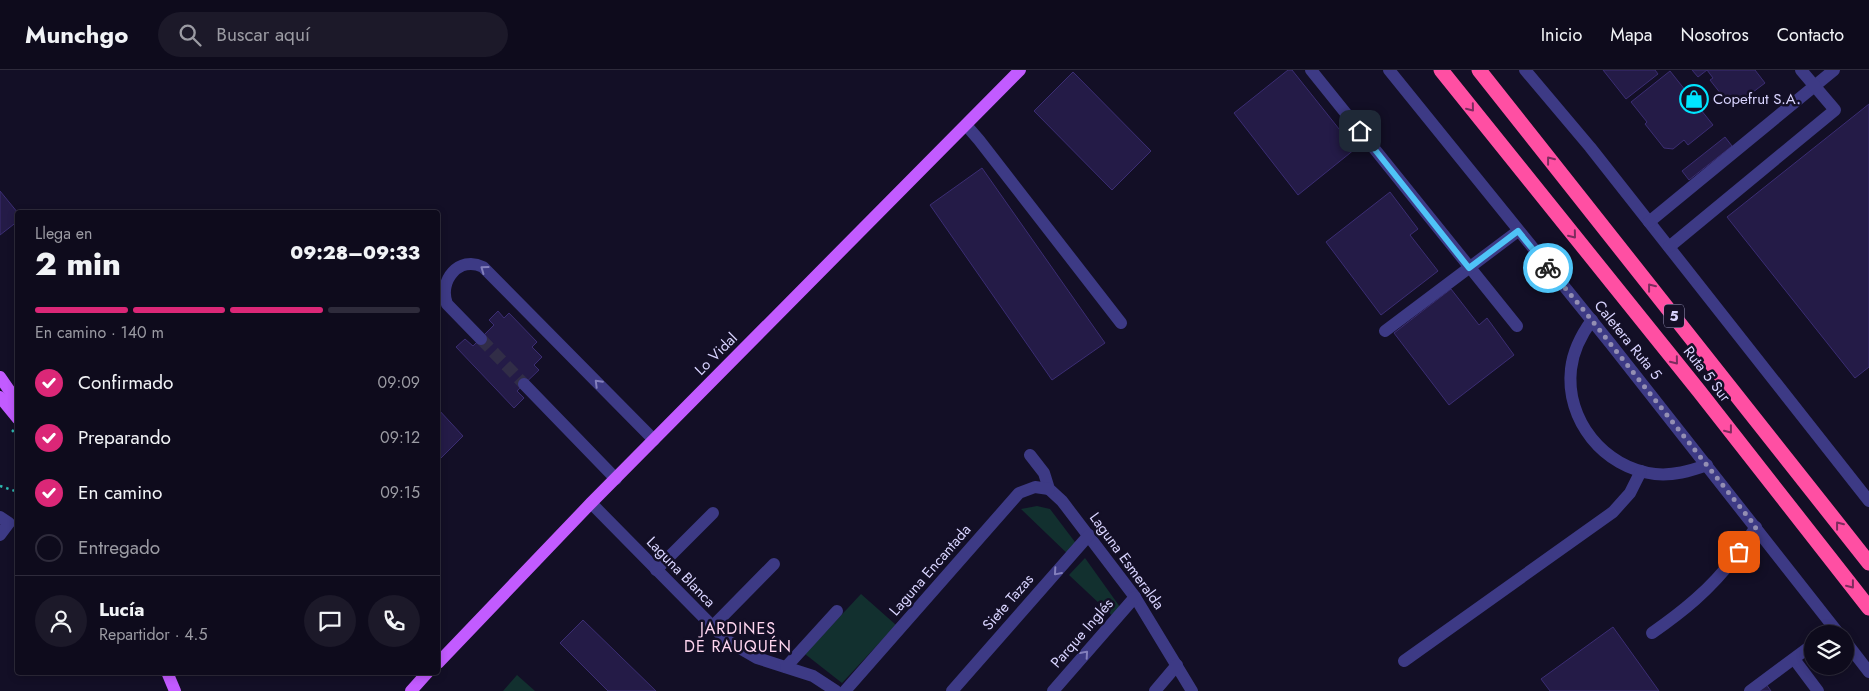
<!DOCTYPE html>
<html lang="es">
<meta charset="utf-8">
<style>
:root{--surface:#0e0b1c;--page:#1c1929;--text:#f1f3f6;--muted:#9b9ba3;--line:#2e2b3b;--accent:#db2777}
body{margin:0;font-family:Jost,sans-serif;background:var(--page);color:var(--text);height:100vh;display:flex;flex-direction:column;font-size:19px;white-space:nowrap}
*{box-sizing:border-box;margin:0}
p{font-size:16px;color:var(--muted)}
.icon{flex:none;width:28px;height:28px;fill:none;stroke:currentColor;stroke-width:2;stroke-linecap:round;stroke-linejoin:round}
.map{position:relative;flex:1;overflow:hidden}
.side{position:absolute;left:15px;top:140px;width:425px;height:465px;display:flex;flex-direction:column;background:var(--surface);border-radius:5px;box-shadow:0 2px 8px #0003,0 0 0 1px var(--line)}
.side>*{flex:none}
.fabs{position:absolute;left:1804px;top:555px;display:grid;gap:10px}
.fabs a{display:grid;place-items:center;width:50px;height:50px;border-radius:50%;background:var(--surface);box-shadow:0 2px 8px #0003,0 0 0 1px var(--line);font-size:25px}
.pin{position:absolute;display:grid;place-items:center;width:42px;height:42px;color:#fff;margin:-21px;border-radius:10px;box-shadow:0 2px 8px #0006}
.courier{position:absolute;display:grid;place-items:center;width:50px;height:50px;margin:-25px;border:4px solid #4fc3f7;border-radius:50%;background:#fff;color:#222;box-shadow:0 1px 6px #0007}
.headline em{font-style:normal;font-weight:800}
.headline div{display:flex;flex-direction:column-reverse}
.headline{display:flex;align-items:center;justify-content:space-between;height:85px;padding:0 20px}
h1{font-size:32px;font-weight:800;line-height:38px}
.bar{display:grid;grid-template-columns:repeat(4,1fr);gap:8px 5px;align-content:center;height:60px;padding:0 20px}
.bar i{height:6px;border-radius:4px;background:var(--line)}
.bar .current{background:var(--accent)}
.bar p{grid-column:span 4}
.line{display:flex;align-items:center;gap:12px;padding:0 20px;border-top:1px solid var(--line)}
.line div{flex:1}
.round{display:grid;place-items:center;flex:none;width:52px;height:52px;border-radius:26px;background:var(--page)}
ol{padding:0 20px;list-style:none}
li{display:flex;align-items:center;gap:15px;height:55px}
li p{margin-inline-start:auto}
li .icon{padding:5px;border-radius:50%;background:var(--accent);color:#fff;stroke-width:4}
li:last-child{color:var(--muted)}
li i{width:28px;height:28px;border:2px solid var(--line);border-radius:50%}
header{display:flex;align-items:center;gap:30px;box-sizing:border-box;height:70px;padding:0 25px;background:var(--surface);border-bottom:1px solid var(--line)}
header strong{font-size:24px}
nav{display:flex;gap:28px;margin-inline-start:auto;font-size:18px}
.search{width:350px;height:45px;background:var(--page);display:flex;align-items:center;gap:12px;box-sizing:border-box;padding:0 18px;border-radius:28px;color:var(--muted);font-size:19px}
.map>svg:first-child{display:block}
.green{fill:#12302f}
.building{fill:#241b47;stroke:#3b2d73}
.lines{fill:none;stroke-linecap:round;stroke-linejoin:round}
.minor-tunnel{stroke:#312d47;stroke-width:12;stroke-dasharray:12 6;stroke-linecap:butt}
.path{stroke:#2fb8b0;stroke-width:2.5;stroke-dasharray:2.5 4;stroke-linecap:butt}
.minor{stroke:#3d3a85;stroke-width:12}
.major{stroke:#c25bff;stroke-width:12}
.highway{stroke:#ff4fa3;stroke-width:15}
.oneway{stroke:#7d2c5e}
.oneway2{stroke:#837fbc}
.done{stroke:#948fb3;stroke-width:5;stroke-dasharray:0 9}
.route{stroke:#4fc3f7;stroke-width:6}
.labels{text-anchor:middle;stroke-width:5;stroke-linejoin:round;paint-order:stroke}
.shield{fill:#130f26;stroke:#9e99be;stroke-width:1}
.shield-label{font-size:14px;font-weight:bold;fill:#d9d4ff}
.poi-label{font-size:15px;fill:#d9d4ff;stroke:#130f26;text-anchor:start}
.street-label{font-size:15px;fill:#d9d4ff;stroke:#130f26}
.neighbourhood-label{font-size:16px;letter-spacing:1px;fill:#ffd6f0;stroke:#130f26}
</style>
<header>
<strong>Munchgo</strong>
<div class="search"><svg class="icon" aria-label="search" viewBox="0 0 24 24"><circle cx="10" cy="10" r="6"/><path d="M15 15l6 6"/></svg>Buscar aquí</div>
<nav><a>Inicio</a><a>Mapa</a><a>Nosotros</a><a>Contacto</a></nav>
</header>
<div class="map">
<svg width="1869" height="621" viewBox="0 0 1869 621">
<rect width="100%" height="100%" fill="#130f26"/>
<g class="green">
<path d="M1037,436L1050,439L1081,480L1073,489L1021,439Z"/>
<path d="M1085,488L1125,544L1118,551L1069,505Z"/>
<path d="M861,524L896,555L842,613L805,584Z"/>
<path d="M517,605L535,621H503Z"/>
</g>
<g class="building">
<path d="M1288,0H1292L1355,79L1298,125L1234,43Z"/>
<path d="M1603,0H1655L1658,4L1626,29Z"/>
<path d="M1692,0H1755L1765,13L1732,38L1710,10L1713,8L1707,0L1698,7Z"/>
<path d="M1670,1L1713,55L1688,75L1684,70L1673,79L1664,78L1645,54L1647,52L1631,32Z"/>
<path d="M1073,2L1151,81L1112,120L1034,41Z"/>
<path d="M1869,34V297L1855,308L1727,147Z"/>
<path d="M1725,67L1732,76L1689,110L1682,101Z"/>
<path d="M982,98L1105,273L1052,310L930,135Z"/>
<path d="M0,121L18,143V151L0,165Z"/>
<path d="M1390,122L1418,159L1410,165L1438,201L1381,245L1326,172Z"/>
<path d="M1451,219L1479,255L1487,248L1514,285L1449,335L1394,263Z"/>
<path d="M498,241L504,248L509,243L537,272L532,277L542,287L534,295L539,300L517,321L524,328L514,338L456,277L465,269L473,276L494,255L489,250Z"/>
<path d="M438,339L463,366L438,391Z"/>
<path d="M583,550L656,621H608L560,573Z"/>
<path d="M1613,557L1659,621H1550L1541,609Z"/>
<path d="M1766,614L1771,621H1756Z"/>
</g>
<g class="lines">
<path class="minor-tunnel" d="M481,269L524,314"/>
<g class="path">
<path d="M12,360L18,366"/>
<path d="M0,416L18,422"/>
</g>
<g class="minor">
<path d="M1311,0L1517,256"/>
<path d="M1389,0L1610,273L1839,564"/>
<path d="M1525,0L1590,77L1869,431"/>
<path d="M966,55L979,70L1121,253"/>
<path d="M1649,152L1834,0"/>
<path d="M1669,177L1835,40L1801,0"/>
<path d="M1592,250C1581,265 1573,281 1571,299C1565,350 1604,398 1655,404C1673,406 1690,401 1707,395"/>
<path d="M1385,261L1518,161"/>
<path d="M481,269L447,234C438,211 459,185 483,197L654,370"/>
<path d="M524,314L616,409"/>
<path d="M1030,385L1044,403L1049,419L1062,431L1135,527L1192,621"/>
<path d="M591,433L726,570L757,588L813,606L836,621"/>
<path d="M0,447L9,453L0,465"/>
<path d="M656,500L713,443"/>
<path d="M712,557L774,494"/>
<path d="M1652,563C1682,542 1711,519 1733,489C1742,479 1748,468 1756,457"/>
<path d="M1845,571L1869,602"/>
<path d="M1794,589L1818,621"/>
<path d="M1404,591L1613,442L1630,423L1641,401"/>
<path d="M786,597L837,541"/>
<path d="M845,621L1019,423L1035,417L1049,419"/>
<path d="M952,621L1089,465"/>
<path d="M1053,621L1135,527"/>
<path d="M1155,621L1177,595"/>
<path d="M1750,621L1812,575"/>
</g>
<g class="major">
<path d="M0,307L18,333"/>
<path d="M0,327L18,349"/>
<path d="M438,593L591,433L1020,0"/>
<path d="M167,602L175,621"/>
<path d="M411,621L428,602"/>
</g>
<g class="highway">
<path d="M1441,0L1699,321L1869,538"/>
<path d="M1479,0L1869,493"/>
</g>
</g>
<defs><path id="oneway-chevron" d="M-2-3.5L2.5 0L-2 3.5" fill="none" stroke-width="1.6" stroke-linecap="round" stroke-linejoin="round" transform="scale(1.25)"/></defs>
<g class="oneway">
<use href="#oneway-chevron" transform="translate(1471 38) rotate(51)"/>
<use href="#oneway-chevron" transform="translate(1550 90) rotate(-128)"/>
<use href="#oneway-chevron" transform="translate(1573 165) rotate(51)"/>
<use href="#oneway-chevron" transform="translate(1651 217) rotate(-128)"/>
<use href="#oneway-chevron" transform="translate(1675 291) rotate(51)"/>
<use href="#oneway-chevron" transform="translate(1729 360) rotate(52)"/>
<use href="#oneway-chevron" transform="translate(1839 455) rotate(-128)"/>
<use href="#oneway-chevron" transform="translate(1851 515) rotate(52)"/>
</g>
<g class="oneway2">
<use href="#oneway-chevron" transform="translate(484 199) rotate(-144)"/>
<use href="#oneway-chevron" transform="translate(598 313) rotate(-135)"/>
<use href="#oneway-chevron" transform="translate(1057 502) rotate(131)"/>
<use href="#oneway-chevron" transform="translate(1085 584) rotate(-49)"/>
</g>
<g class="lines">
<path class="done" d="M1548,198L1582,238L1756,457L1739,482"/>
<path class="route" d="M1360,61L1469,198L1518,161L1548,198"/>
</g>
<defs>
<symbol id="shop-ring" viewBox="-11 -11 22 22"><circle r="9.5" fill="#130f26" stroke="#00e5ff" stroke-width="1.5"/><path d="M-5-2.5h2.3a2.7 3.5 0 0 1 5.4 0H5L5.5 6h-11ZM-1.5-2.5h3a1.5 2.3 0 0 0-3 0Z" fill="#00e5ff"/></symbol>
</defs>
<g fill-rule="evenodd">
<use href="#shop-ring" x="1678" y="13" width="32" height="32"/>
</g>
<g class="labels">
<rect class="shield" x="1664" y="234.5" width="20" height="23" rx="4"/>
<g class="shield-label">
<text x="1674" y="251">5</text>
</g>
<g class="poi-label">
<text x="1713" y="34">Copefrut S.A.</text>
</g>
<g class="street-label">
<text transform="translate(1628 270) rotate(51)" y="5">Caletera Ruta 5</text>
<text transform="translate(716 284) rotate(-45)" y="5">Lo Vidal</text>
<text transform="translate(1707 304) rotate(52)" y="5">Ruta 5 Sur</text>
<text transform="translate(1127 491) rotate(54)" y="5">Laguna Esmeralda</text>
<text transform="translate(930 500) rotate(-49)" y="5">Laguna Encantada</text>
<text transform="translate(681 502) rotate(46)" y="5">Laguna Blanca</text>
<text transform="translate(1008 532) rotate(-49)" y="5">Siete Tazas</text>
<text transform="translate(1082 563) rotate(-49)" y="5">Parque Inglés</text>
</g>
<g class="neighbourhood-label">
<text x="738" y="564">JARDINES<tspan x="738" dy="18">DE RAUQUÉN</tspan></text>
</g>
</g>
</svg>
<div class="fabs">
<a><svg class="icon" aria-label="layers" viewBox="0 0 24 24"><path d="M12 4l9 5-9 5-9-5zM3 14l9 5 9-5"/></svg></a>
</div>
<div class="pin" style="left:1739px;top:482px;background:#ea580c"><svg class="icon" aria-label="bag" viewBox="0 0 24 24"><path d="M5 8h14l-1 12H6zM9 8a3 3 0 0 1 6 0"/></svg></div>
<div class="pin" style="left:1360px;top:61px;background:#1f2937"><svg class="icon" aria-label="home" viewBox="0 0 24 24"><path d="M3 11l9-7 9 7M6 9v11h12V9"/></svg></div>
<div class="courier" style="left:1548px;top:198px"><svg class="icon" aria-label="bike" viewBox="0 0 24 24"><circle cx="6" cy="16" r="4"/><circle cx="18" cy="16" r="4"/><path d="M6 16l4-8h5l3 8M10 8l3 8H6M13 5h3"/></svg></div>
<section class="side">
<div class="headline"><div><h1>2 min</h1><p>Llega en</p></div><em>09:28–09:33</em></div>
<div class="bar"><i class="current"></i><i class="current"></i><i class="current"></i><i></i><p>En camino · 140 m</p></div>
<ol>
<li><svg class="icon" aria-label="check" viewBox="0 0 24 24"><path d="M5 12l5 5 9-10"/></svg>Confirmado<p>09:09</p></li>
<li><svg class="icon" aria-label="check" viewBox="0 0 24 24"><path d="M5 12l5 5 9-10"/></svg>Preparando<p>09:12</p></li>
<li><svg class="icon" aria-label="check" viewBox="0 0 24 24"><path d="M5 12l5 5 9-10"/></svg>En camino<p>09:15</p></li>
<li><i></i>Entregado</li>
</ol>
<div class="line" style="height:90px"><a class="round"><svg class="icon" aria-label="person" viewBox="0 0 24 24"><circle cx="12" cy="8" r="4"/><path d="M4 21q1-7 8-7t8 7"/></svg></a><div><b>Lucía</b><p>Repartidor · 4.5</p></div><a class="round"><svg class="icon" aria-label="chat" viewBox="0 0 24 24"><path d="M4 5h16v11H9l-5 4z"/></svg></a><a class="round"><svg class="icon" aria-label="phone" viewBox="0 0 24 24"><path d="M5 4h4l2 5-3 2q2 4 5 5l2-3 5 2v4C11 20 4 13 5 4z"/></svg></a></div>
</section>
</div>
